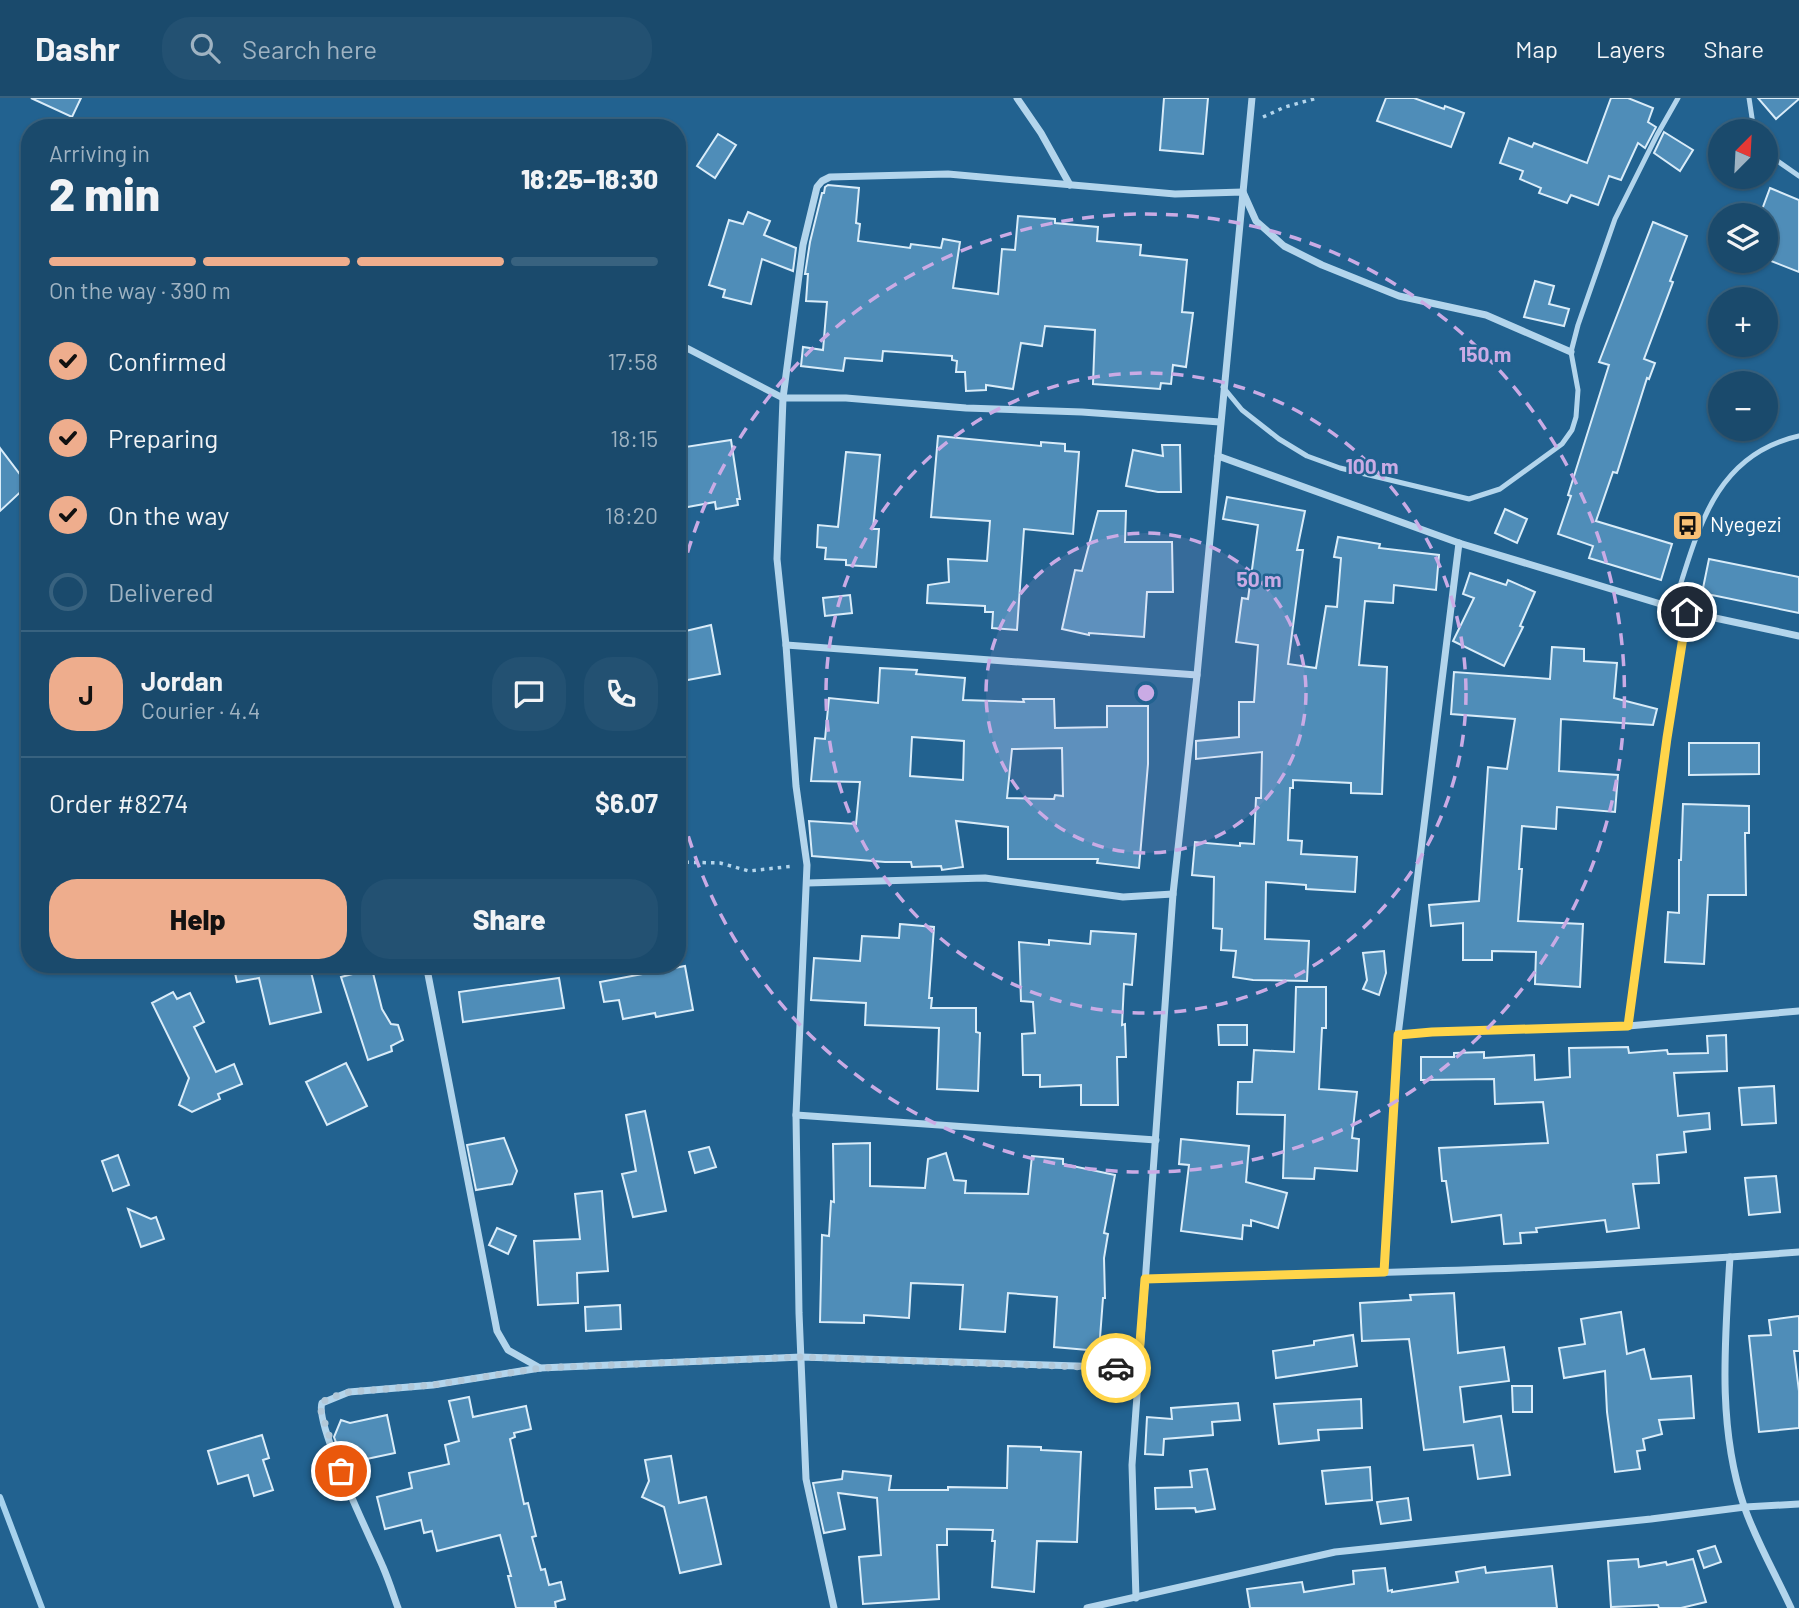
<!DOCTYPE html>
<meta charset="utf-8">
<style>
:root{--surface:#1a4a6c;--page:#235172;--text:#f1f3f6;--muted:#9fb3c2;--line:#38627f;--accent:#eead8d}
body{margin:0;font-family:Barlow,sans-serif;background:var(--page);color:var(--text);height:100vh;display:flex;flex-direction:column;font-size:26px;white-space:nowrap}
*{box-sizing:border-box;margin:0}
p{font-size:23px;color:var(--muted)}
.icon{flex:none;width:38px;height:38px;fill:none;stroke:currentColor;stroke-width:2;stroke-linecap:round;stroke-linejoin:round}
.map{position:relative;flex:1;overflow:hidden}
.sheet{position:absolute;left:21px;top:21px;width:665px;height:854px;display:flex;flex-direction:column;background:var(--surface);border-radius:28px;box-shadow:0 2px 5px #0004,0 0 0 2px var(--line)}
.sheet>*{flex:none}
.needle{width:46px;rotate:24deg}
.tools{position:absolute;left:1708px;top:21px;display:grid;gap:14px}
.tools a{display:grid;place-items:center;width:70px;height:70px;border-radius:50%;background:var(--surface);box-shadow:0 2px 5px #0004,0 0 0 2px var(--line);font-size:35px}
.pin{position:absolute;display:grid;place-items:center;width:60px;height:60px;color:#fff;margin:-30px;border:4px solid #fff;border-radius:50%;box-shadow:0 2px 7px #0007}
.courier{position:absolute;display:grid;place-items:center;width:70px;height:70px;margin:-35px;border:5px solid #ffd54a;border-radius:50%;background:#fff;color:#222;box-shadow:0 2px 9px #0007}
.headline em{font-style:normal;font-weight:800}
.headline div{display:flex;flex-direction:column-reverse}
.headline{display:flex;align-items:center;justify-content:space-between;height:119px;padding:0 28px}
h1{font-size:46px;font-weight:800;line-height:52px}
.bar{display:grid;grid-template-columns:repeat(4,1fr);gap:10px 7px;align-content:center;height:84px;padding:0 28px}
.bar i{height:9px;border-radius:5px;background:var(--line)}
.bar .on{background:var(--accent)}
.bar p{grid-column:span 4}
.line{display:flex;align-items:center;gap:18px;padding:0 28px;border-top:2px solid var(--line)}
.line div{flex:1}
.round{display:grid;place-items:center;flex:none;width:74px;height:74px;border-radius:28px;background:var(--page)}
ol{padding:0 28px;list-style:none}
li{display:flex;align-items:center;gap:21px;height:77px}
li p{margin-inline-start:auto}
li .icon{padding:7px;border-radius:50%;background:var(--accent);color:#111;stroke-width:4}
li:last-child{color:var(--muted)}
li i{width:38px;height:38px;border:4px solid var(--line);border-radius:50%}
.cta{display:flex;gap:14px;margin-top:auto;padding:14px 28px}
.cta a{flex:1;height:80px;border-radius:28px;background:var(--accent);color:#111;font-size:28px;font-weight:800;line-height:80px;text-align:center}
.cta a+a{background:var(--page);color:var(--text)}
header{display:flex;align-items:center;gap:42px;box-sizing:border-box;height:98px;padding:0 35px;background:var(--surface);border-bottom:2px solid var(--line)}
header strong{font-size:33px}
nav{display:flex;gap:38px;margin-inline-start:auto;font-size:24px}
.search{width:490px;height:63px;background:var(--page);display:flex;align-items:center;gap:18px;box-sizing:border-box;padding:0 24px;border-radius:28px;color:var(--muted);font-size:26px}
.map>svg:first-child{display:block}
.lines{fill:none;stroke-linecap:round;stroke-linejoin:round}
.stream{stroke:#a7d2ed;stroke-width:6}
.building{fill:#4f8db8;stroke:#d9ecf9;stroke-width:2;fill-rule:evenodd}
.path{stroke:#b3d5ec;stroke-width:3.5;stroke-dasharray:3.5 5;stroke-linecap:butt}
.service{stroke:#b3d5ec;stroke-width:5}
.minor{stroke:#b3d5ec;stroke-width:7}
.done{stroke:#b2c8d8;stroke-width:7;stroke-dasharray:0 12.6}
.route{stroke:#ffd54a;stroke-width:9}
.ring{fill:none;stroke:#caabe5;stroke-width:3.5;stroke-dasharray:12 9}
.labels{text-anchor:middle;stroke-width:5;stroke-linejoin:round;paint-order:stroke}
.poi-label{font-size:21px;fill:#fff;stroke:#226290;text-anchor:start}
.centre{fill:#caabe5;stroke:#226290;stroke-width:3.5}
.ring-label{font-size:21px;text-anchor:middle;font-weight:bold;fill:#caabe5;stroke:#226290;stroke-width:5;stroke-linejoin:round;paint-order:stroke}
</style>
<header>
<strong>Dashr</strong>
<div class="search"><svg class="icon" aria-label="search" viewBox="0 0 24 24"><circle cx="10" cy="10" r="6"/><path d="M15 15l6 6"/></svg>Search here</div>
<nav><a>Map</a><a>Layers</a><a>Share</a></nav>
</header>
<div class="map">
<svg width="1799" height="1510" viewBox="0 0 1799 1510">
<rect width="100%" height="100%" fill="#226290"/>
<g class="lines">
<path class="stream" d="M0,1399L42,1510"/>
</g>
<g class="building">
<path d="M31,0H81L72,19Z"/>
<path d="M1164,0H1208L1203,56L1160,52Z"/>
<path d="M1386,0H1414L1444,11L1445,8L1464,15L1451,49L1377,23Z"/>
<path d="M1611,0H1628L1653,10L1648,24L1656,29L1645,50L1638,45L1621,82L1609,78L1598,107L1571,97L1567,105L1539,95L1541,90L1520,81L1523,73L1500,65L1509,40L1532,49L1534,45L1587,65Z"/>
<path d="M1758,0H1799V1L1776,21Z"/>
<path d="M1664,34L1693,52L1680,73L1654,55Z"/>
<path d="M718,36L736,47L715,80L697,68Z"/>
<path d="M828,87L859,90L856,125L860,126L858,143L910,150L911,146L941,150L943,141L960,144L953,190L998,196L1002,151L1015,152L1018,118L1055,121V125L1098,129L1097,143L1141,147L1140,157L1187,162L1182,214L1193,215L1186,269L1173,267L1171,286L1161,285L1160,291L1093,286L1095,232L1045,228L1042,248L1021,245L1013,291L986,287V292L966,293L965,274H956L957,263L952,262V258L883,253L882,263L845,260L843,273L801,268L803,249L823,252L827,204L806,203L808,176H805L810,144L822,95H824L825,89Z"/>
<path d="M1770,90L1799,102V174L1766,161V117H1760Z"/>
<path d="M748,114L770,123L764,137L796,150L793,173L762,161L751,206L723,199L725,192L709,187L729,122L743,126Z"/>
<path d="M1653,124L1687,138L1670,183L1673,184L1644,261L1655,265L1649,281L1647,280L1617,375L1613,374L1596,423L1672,446L1661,482L1589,460L1593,448L1558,436L1571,398L1568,397L1609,267L1599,264Z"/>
<path d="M1535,183L1554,188L1549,206L1569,211L1564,228L1524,219Z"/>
<path d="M938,338L1041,348V344L1065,346V353L1079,354L1073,436L1024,431L1017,532L992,530L993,514H985V508L927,505L928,487L949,484L948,461L987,463L990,423L931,419Z"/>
<path d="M731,342L740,401H737L738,407L716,411L715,404L677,411V356L685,354V349Z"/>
<path d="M1162,347H1180L1181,394H1158L1126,388L1133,352L1163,358Z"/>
<path d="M0,350L28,387L0,413Z"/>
<path d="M846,354L880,357L873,431H879L876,469L846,467V462L825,461L826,450L817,449L818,427L838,429Z"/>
<path d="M1227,399L1305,413L1297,452H1303L1288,566L1316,570L1326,508L1337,509L1341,460L1334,459L1338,439L1380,446L1379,450L1439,457L1436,492L1394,487L1393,505L1365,503L1359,567L1387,569L1382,696L1351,695V685L1293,682V690H1290L1288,742L1302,743L1301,756L1357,759L1355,794L1306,791V787L1266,784L1265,841L1309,843L1307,883L1253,882L1233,879L1236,853L1221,852L1222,831L1213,830L1214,779L1192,777L1195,744L1240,748V745L1254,746L1256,700H1261L1262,654L1196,661V643L1239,639V604H1254L1258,547L1236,544L1242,500L1248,501L1258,427L1223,421Z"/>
<path d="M1505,411L1527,421L1517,445L1495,435Z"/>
<path d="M1098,413H1126L1125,444H1172L1173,494H1147L1144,539L1089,535V537L1062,531L1075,472L1082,473Z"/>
<path d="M1709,461L1799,479V515L1702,495Z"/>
<path d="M1470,475L1506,487L1508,482L1535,494L1520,528L1523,529L1504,568L1453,543L1474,500L1463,496Z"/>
<path d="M850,497L852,515L825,518L823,500Z"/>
<path d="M711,527L720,576L677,584V535Z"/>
<path d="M1552,549L1584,551V563L1617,565L1614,600L1657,611L1653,627L1561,621L1559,673L1618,677L1615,714L1557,709L1556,731L1522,728L1519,771H1522L1518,823L1583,826L1580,889L1535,886L1536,854L1492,853V862H1463V825L1431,828L1429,807L1479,803L1488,669L1507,671L1515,621L1451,616L1454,574L1550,581Z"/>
<path d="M880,570L917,572L916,576L965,580L963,602L1024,604L1023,601H1054L1055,630L1107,629V608H1148V666L1139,770L1097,765L1098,761H1008V729L956,723L963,769L942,772L941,768L912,769L911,764H885L812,758L809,723L856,726L860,684L811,683L815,640L825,641L829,600L878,605ZM912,639L964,643L963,682L910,678ZM1062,650L1063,698L1055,697L1054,701L1007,700L1012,651Z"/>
<path d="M1689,645H1759V676L1689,677Z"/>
<path d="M1683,706L1749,708V735H1745L1746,797H1708L1704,866L1665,864L1668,814L1679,815V762H1681Z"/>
<path d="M900,826L934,829L929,900H932L931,910H976V934L980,935L978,993L937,991L939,930L865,927L866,905L811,902L814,860L860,863L862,838L899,840Z"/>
<path d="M1091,833L1136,836L1132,887L1124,886L1122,927L1125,926L1126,959H1117L1118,1007H1081V987L1040,989V977H1023L1022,936L1035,935L1033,904L1021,903L1019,844L1049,847V842L1090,846Z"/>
<path d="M1384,853L1386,875L1379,897L1363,891L1367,882L1363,855Z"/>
<path d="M233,866H309L321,914L270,926L259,880L237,884Z"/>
<path d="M685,868L693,912L656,919L655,915L623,921L619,902L604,904L600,884Z"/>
<path d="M372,871L382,911L391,926L398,927L403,942L391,948L392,953L368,962L341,879Z"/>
<path d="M559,880L564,910L463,924L459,894Z"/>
<path d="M1296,889H1326V930H1322L1319,991L1357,994L1352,1040L1359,1041L1357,1073L1315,1070L1314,1081L1283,1080L1285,1017L1237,1016L1238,984H1252L1254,952L1294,954Z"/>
<path d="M173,894L177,901L190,895L204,924L194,929L216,974L234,966L242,986L218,996L220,1001L192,1014L179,1007L189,980L152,905Z"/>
<path d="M1218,927H1247V947H1219Z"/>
<path d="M1726,937L1727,973L1674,975L1678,1018L1709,1015L1710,1031L1684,1034L1686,1054L1657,1057L1659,1085L1633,1086L1639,1130L1607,1134L1605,1122L1536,1130L1537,1134L1520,1135L1521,1145L1504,1146L1501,1117L1452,1124L1446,1083H1442L1439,1050L1548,1045L1543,1004L1495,1006L1494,981L1421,982V959H1454V955L1484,954V960L1534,957L1535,982L1570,979L1569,950L1628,949L1629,955L1667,952L1668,956L1708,955L1707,938Z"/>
<path d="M346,965L367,1008L327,1027L306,984Z"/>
<path d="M1774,988L1776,1025L1742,1027L1739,990Z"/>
<path d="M645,1013L666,1113L633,1119L622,1076L636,1073L626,1017Z"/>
<path d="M504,1040L517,1073L512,1086L476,1092L467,1047Z"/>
<path d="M1181,1041L1249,1048L1246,1084L1287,1095L1278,1130L1251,1122V1128L1243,1127L1242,1141L1181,1133L1189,1067L1179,1066Z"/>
<path d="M870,1045V1088L925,1090L928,1061L946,1055L954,1082L966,1083L965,1095L1028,1096L1032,1058L1063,1061V1066L1115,1077L1104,1135L1108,1136L1104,1160L1105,1200H1103L1099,1253L1054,1249L1057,1199L1008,1195L1005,1234L960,1231L963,1187L911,1185L909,1220L864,1217V1225L820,1224L822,1137L829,1138L831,1103L834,1104L833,1046Z"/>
<path d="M709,1049L716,1069L695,1075L689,1054Z"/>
<path d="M118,1057L129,1087L113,1093L102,1063Z"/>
<path d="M1776,1078L1780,1114L1749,1117L1745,1080Z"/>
<path d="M602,1093L608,1173L577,1175L578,1205L538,1207L534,1143L580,1141L575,1096Z"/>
<path d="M128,1111L151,1121L156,1119L164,1141L141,1149Z"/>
<path d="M497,1130L516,1138L508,1156L489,1147Z"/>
<path d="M1454,1195L1458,1255L1504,1249L1509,1283L1460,1289L1464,1324L1501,1318L1510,1377L1478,1381L1473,1347L1424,1352L1409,1241L1362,1243L1360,1205L1411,1202L1410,1197Z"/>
<path d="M620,1207L621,1231L586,1233L585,1209Z"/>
<path d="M1621,1214L1627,1256L1644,1251L1651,1281L1691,1278L1694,1320L1659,1322L1662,1336L1643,1341L1645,1352L1637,1353L1640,1371L1615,1374L1607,1314L1605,1273L1564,1280L1559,1250L1585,1246L1581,1221Z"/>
<path d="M1799,1218V1253H1794L1799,1293V1330L1759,1334L1749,1238L1771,1237L1769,1222Z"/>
<path d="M1353,1237L1357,1268L1276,1280L1273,1253L1314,1247V1243Z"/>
<path d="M1512,1288H1532V1314H1513Z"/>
<path d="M469,1299L473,1319L526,1308L531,1331L514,1335L515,1339L510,1341L524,1406L528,1405L536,1438L532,1439L541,1472L545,1471L549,1487L561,1484L565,1501L555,1504L556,1510H516L508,1478H511L500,1437L437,1453L432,1433L424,1435L421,1422L385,1431L377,1399L412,1390L409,1375L449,1366L445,1347L459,1343L449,1303Z"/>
<path d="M1361,1301L1362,1330L1318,1332L1319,1342L1279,1346L1274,1306Z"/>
<path d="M1238,1305L1240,1322L1212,1324L1213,1337L1164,1341L1163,1357L1145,1356L1147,1319L1172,1321L1171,1310Z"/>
<path d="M387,1317L395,1355L357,1363L355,1355L337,1347L334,1339L341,1322L350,1325Z"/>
<path d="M262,1337L269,1360L263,1362L273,1392L254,1398L248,1377L218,1386L208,1353Z"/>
<path d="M1008,1348L1041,1349V1352L1081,1354L1077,1444L1037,1443L1034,1494L992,1489L995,1443H992L993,1432L947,1431V1447H937L939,1501L863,1506L859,1459L881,1457L877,1400L838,1395L845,1431L824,1435L813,1385L842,1381L843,1373L891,1378L889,1392H948V1389L1007,1390Z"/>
<path d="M671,1358L679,1405L706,1399L721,1466L680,1475L664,1409L642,1399L649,1383L645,1362Z"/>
<path d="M1370,1369L1372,1402L1326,1406L1322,1373Z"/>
<path d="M1207,1371L1215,1411L1196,1414L1195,1410L1156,1411L1155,1390L1192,1389L1190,1373Z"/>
<path d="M1408,1400L1411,1422L1381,1426L1377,1404Z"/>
<path d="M1715,1448L1721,1464L1704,1470L1698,1453Z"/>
<path d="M1638,1461L1639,1469L1666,1464L1667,1467L1693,1461L1706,1504L1681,1510H1659L1658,1507L1611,1509L1608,1463Z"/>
<path d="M1552,1468L1557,1510H1250L1247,1491L1302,1484L1304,1494L1354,1486L1353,1473L1385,1470L1388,1493L1392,1492V1494L1458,1484L1456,1474L1485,1469L1486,1475Z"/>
</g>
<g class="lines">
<g class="path">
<path d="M1263,19L1285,9L1317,0"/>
<path d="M677,764L720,765L749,773L794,768"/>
</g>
<g class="service">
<path d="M1749,0L1754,33"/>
<path d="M1766,55L1799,78"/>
<path d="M1223,289L1242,312L1279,341L1307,358L1340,370L1469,401L1500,391L1562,346L1572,332L1576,319L1578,292L1571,254L1578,227L1615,121L1657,37L1678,0"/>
<path d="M1673,510C1697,437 1712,357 1799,338"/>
</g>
<g class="minor">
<path d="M1017,0L1041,35L1070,87"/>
<path d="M677,245L783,300H846L966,310L1082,314L1220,324"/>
<path d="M1218,358L1459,445L1687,514L1799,538"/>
<path d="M786,547L1197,577"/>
<path d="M807,785L985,780L1123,799L1173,796"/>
<path d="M426,866L497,1233L508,1252L540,1270"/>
<path d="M1628,928L1667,640L1687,514"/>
<path d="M1398,937L1432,934L1628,928L1799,913"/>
<path d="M796,1017L1156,1042"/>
<path d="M1730,1159C1725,1243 1717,1328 1744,1408C1756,1443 1776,1477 1791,1510"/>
<path d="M1384,1174L1398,937L1459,445"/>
<path d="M1145,1181C1363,1175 1582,1171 1799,1154"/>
<path d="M1136,1500L1132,1367L1173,796L1197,577L1252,0"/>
<path d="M398,1510C393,1496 389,1483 383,1469C372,1443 314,1325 322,1305L349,1294L433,1287L540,1270L801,1259L1138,1270"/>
<path d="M834,1510L806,1381L799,1215L796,1017L807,767L796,688L786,547L777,461L783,300L803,147L817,89L822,83L830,79L948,76L1175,96L1243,94L1256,123L1284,148L1322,167L1399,198L1486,217L1571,254"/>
<path d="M1087,1510L1335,1454L1651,1421L1745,1409L1799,1406"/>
</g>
</g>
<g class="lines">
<path class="done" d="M341,1373L320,1310L322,1305L328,1300L349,1294L433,1287L540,1270L801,1259L1116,1270"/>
<path class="route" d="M1116,1270H1138L1145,1181L1384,1174L1398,937L1432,934L1628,928L1667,640L1687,514"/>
</g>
<circle cx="1146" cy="595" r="160" fill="#caabe5" fill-opacity=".12"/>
<g class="ring">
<circle cx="1146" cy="595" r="160"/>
<circle cx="1146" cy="595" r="320"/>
<path d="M677 495A479 479 0 1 1 677 695"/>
</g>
<defs>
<symbol id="bus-square" viewBox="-11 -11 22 22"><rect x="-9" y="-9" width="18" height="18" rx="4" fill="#f8c075" stroke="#226290"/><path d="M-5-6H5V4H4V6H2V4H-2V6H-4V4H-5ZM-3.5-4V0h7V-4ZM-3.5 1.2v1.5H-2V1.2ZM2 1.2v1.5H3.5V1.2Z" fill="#111"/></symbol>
</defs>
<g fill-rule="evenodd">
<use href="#bus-square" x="1670" y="410" width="35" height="35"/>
</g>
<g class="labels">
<g class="poi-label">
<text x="1710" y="434">Nyegezi</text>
</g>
</g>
<circle cx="1146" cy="595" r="10" class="centre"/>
<g class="ring-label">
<text x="1485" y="264">150 m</text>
<text x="1372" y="376">100 m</text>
<text x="1259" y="489">50 m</text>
</g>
</svg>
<div class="tools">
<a><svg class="needle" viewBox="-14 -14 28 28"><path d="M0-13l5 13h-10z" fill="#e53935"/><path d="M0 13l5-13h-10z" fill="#9fb3c2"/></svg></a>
<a><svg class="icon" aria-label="layers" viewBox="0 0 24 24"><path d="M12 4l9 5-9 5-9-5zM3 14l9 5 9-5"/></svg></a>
<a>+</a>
<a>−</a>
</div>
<div class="pin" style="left:341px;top:1373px;background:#ea580c"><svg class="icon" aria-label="bag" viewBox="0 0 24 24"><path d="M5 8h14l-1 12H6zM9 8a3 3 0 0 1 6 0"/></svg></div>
<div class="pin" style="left:1687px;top:514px;background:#1f2937"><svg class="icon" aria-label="home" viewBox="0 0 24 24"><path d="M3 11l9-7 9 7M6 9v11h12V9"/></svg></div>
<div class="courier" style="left:1116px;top:1270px"><svg class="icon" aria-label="car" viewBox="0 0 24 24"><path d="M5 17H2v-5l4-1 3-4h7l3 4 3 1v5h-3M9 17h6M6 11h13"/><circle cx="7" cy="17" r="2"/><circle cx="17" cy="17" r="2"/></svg></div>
<section class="sheet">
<div class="headline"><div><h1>2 min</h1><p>Arriving in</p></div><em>18:25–18:30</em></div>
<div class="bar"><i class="on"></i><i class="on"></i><i class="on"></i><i></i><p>On the way · 390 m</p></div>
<ol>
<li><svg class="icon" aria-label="check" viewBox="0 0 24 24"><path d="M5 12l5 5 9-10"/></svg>Confirmed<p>17:58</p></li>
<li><svg class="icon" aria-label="check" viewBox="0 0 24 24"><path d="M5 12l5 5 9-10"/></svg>Preparing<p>18:15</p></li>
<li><svg class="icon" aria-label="check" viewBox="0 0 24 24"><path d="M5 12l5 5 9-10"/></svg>On the way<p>18:20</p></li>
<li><i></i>Delivered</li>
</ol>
<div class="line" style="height:126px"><b class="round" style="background:var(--accent);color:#111">J</b><div><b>Jordan</b><p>Courier · 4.4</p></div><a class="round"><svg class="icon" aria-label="chat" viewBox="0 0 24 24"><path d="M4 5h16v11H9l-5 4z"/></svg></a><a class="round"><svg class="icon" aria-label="phone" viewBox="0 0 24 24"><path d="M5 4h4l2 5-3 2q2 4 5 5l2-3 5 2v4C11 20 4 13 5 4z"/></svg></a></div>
<div class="line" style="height:91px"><div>Order #8274</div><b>$6.07</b></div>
<div class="cta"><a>Help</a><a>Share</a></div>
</section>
</div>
